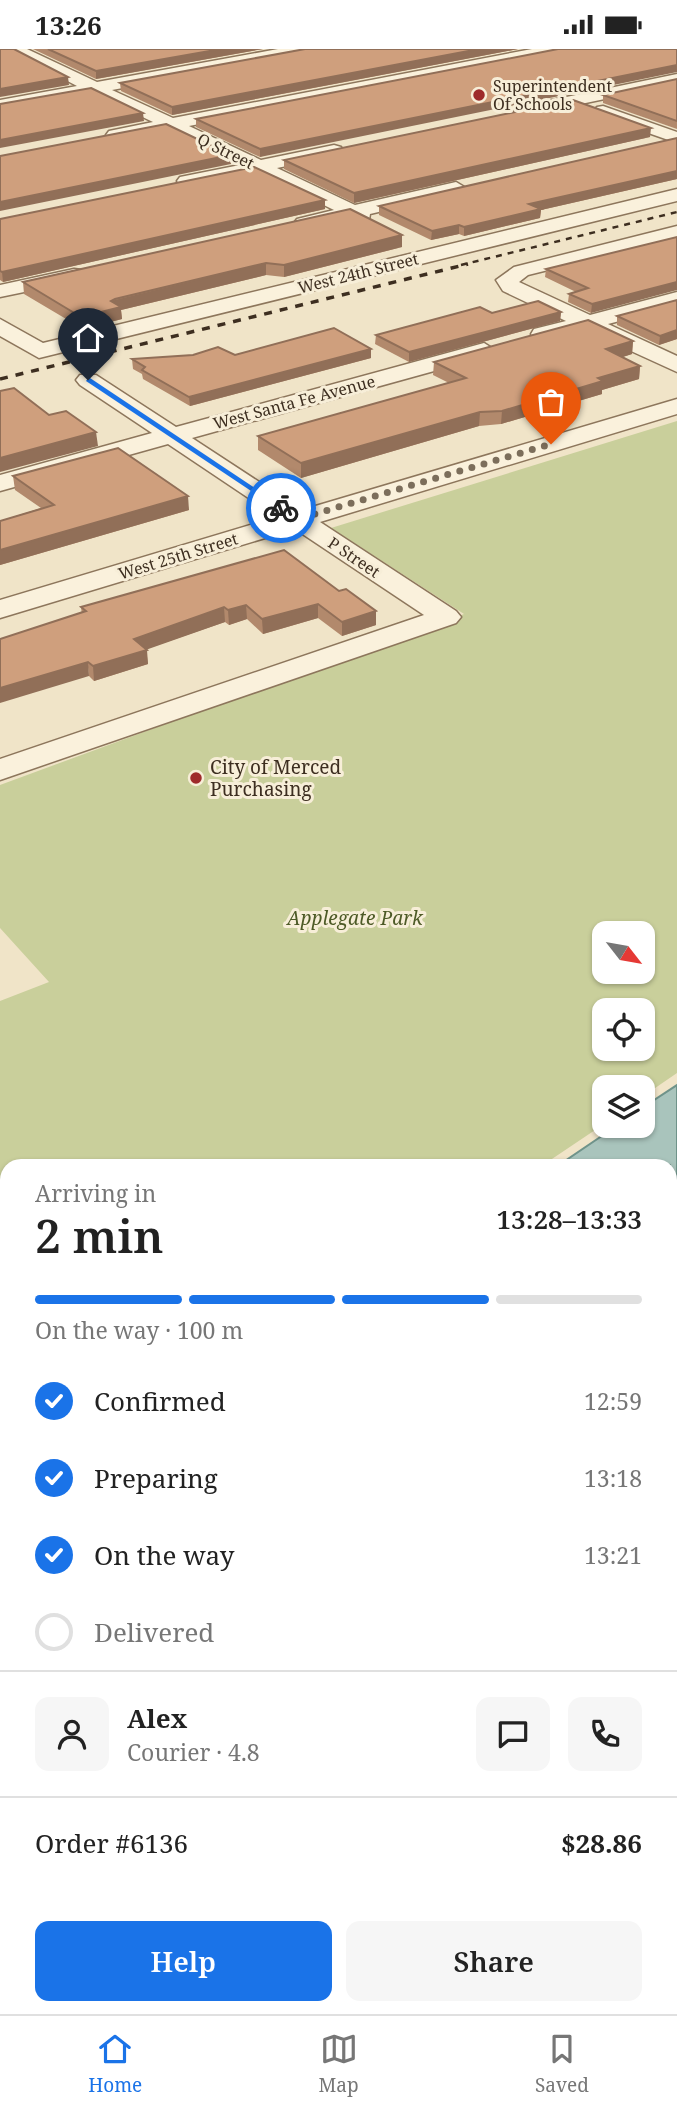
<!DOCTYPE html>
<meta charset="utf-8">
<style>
:root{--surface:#fff;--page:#f6f6f6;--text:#222;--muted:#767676;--line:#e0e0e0;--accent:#1a73e8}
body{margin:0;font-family:"Noto Serif",serif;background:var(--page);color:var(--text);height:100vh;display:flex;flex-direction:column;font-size:26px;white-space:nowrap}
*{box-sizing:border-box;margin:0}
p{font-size:23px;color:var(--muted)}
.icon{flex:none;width:38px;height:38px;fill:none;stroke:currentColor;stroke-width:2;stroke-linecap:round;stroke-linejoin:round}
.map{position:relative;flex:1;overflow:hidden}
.drawer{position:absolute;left:0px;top:1110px;width:677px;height:856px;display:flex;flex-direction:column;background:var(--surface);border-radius:21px 21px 0 0;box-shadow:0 2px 5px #0004}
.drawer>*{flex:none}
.needle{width:46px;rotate:121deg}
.fabs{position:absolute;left:592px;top:872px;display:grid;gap:14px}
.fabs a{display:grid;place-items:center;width:63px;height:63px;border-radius:14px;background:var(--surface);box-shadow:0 2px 5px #0004;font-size:35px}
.pin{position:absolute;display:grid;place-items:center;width:60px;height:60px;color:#fff;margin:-72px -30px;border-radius:50% 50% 50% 0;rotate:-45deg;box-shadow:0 0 7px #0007}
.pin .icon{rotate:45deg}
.courier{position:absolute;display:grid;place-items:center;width:70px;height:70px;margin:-35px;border:5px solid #1a73e8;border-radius:50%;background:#fff;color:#222;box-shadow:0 2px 9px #0007}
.overview em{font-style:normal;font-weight:600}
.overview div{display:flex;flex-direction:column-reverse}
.overview{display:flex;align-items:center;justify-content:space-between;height:119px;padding:0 35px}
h1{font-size:46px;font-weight:600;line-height:52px}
.bar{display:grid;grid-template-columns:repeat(4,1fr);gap:10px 7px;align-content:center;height:84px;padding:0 35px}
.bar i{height:9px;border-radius:5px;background:var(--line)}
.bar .on{background:var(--accent)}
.bar p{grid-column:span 4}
.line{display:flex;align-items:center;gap:18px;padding:0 35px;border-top:2px solid var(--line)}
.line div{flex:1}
.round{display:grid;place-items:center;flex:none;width:74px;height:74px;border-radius:14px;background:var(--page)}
ol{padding:0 35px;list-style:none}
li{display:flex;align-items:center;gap:21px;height:77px}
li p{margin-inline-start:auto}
li .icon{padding:7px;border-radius:50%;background:var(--accent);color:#fff;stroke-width:4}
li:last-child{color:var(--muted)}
li i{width:38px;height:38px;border:4px solid var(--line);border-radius:50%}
.cta{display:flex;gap:14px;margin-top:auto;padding:14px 35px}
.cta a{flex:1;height:80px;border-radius:14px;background:var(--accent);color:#fff;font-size:28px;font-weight:600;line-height:80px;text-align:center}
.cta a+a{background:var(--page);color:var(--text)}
.status{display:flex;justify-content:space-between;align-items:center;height:49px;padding:0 35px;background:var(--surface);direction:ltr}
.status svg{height:19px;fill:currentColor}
.tab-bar{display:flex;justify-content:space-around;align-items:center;height:98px;border-top:2px solid var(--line);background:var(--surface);font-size:19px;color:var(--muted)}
.tab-bar a{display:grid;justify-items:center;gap:4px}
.tab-bar .on{color:var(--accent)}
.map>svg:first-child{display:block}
.green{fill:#c9cf9b;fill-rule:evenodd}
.water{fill:#a9c4bc;stroke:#6f938a;stroke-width:2}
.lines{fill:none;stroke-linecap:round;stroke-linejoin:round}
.stream{fill:#6f938a;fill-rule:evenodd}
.minor-casing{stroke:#8d765c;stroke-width:3}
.minor{fill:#faf1dc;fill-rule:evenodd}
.rail-far1{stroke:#3d2e20;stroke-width:2.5;stroke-dasharray:6 6;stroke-linecap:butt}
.rail{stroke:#3d2e20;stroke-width:3.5;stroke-dasharray:8 8;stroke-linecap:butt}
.wall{fill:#b2896c}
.shaded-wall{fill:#916f58}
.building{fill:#cf9f7d;stroke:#916f58;stroke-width:2}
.route{fill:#1a73e8}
.done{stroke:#7c6e5b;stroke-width:7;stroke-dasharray:0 12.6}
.poi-dot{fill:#9e2a2b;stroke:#f7eed8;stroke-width:2.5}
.labels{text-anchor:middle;stroke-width:6;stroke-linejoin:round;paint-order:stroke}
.far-poi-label{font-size:16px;fill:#3d2e20;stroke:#f7eed8;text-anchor:start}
.far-street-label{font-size:16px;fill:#3d2e20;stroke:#f7eed8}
.poi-label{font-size:19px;fill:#3d2e20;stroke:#f7eed8;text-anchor:start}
.park-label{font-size:19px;font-style:italic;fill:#4d5a26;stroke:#f7eed8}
</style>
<div class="status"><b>13:26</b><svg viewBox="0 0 49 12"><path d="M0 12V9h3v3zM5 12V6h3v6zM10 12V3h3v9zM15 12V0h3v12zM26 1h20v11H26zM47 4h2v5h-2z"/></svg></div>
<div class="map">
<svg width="677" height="1965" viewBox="0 0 677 1965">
<rect width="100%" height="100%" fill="#f0e4c8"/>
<path class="green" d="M677,372V1024L642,1048V1038H604V1075L543,1116H7V1910L0,1929V952L49,933L0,879V736L464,565L331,479ZM604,884H642V922H604ZM604,961H642V999H604Z"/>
<g class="water">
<path d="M677,1036V1211L670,1216V1116H559L618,1076H642V1059Z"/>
<path d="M19,1958H296L293,1965H17Z"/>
</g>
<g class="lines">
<g class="stream">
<path d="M677,1442V1460L670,1463V1445Z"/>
<path d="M532,1958H552L551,1965H531Z"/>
</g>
<defs>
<g id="minor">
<path d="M6,0H27L97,33L278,0H313L305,5L112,41L173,69L532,0H565L557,5L189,77L261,111L334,96L341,98L343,102L341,106L277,119L355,156L456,133L466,139L463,143L370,165L369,171L362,173L351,169L304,180L294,174L297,170L334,161L256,123L187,138L180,136L177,132L180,128L240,116L168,81L115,91L109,90L106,86L109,82L153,73L92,44L0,61V51L77,37Z"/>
<path d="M677,25V35L523,67L514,62L523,57Z"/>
<path d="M603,57L677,83V94L597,66L594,62L597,58Z"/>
<path d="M677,140V152L39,309L0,287V270L43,294Z"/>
<path d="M677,177V189L528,226L519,233L590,266L677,243V257L608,275L677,307V323L585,281L542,292L534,290L531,285L534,280L566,272L503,242L496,231L514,218Z"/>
<path d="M74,220L82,221L85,226L82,231L0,248V236Z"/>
<path d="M484,294L495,301L492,306L192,389L302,461L677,350V365L320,473L456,562L461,568L456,574L0,731V710L424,566L295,480L0,569V551L277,468L168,395L0,442V426L152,384L80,336L76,331L80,326H96L176,378Z"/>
<path d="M677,1312V1351L670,1353V1314Z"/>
<path d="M670,1412L677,1415V1456L670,1454Z"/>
<path d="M7,1549V1598L0,1601V1552Z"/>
<path d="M355,1958H416L413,1965H353Z"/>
</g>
</defs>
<use href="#minor" class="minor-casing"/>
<use href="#minor" class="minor"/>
<path class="rail-far1" d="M461,216L677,163"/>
<path class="rail" d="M0,330L468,215"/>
</g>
<g class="wall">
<path d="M33,0H263L96,30Z"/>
<path d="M305,0H518L172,66L121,42L120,34Z"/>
<path d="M558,0L260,108L196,78V70Z"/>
<path d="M677,30V80L603,54V46Z"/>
<path d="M650,88L354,154L284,120V111Z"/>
<path d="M677,89V130L541,161L540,169L464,187L459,185L431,191L379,166V157Z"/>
<path d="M325,160L3,233L0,231V170Z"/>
<path d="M677,188L591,264L568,253L569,245L576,243L545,228L546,220Z"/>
<path d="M402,198L284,228L266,226L121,261L122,270L83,280L24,245L23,233Z"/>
<path d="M677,251V290L659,296L617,276V267Z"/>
<path d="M561,263L560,272L409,313L375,295L376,286Z"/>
<path d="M633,292L632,305L622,308L640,317L639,330L602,341V345L501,375L479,377L301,429L258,401V387L449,334L433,326L434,313Z"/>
<path d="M235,306L371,309L190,357L143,330L142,325L133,320L132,310Z"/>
<path d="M13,427L189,461L0,516V472L41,459L15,441Z"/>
<path d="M284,501L376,576L342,587L318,569L263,585L247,570L229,576L225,573L146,600L148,615L94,632L89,627L81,558Z"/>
</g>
<g class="shaded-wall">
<path d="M221,0H263L96,30V22Z"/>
<path d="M479,0H518L172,66V58Z"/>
<path d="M677,16V23L260,108V100Z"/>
<path d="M68,28L69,36L0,48V40Z"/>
<path d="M143,64L144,72L0,99V91Z"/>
<path d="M651,79L650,88L354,154V144Z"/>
<path d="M231,106V115L0,162V153Z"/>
<path d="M677,122V130L541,161L540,169L464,187V178L529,155Z"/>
<path d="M325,151V160L3,233L2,223Z"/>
<path d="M459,176V185L431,191L432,182Z"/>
<path d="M402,186V198L284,228V216Z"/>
<path d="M266,214V226L121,261L122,270L83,280L81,268L111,252Z"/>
<path d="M677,233V241L591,264L592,255Z"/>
<path d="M561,263L560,272L409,313V303Z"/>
<path d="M677,281V290L659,296L660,287Z"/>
<path d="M633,292L632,305L605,314L606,300Z"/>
<path d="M371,300V309L190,357L189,348Z"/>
<path d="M640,317L639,330L602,341V345L501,375L502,362L598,329Z"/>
<path d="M480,363L479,377L301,429V414Z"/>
<path d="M96,383L98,397L0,423V409Z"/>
<path d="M188,447L189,461L0,516V501Z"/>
<path d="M318,555V569L263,585L262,570Z"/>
<path d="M246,556L247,570L229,576L228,561Z"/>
<path d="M224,558L225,573L137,604L147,601L148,615L94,632L93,617L134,590Z"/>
<path d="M376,562V576L342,587V573Z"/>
<path d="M88,613L89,627L0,654V639Z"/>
</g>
<g class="building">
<path d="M0,0H14L68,28L0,40Z"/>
<path d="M48,0H221L96,22Z"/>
<path d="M305,0H479L172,58L120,34Z"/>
<path d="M558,0H677V16L260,100L196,70Z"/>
<path d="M677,30V72L603,46Z"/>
<path d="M91,39L143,64L0,91V55Z"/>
<path d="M573,51L651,79L354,144L284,111Z"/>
<path d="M166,75L231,106L0,153V107Z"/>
<path d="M677,89V122L529,155L541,160L464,178L459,176L432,182L379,157Z"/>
<path d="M254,118L325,151L2,223L0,222V170Z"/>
<path d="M350,160L402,186L284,216L266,214L115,250L111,252L121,258L81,268L23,233Z"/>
<path d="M677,188V233L592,255L569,245L588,239L546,220Z"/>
<path d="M677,251V281L660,287L617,267Z"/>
<path d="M538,252L561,263L409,303L376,286L480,258L492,264Z"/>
<path d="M588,271L633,292L606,300L640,317L598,329L603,332L502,362L480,363L301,414L258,387L466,329L434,313Z"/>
<path d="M334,279L371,300L189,348L142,321L145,318L132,310L193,306L218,298L235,306Z"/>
<path d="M14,339L49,366L66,362L96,383L0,409V342Z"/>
<path d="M118,399L188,447L0,501V472L54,456L13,427Z"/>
<path d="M284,501L339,542L346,540L376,562L342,573L318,555L262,570L246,556L228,561L224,558L134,590L147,601L93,617L88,613L0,639V590L86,562L81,558Z"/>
</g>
<path class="route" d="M88,329H90L285,459L278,460L86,332Z"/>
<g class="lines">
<path class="done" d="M281,459L298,470L551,395"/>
</g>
<g class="poi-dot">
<circle cx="479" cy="46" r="7"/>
<circle cx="196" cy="729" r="7"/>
</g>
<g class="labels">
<g class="far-poi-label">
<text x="493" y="43">Superintendent<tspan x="493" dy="18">Of Schools</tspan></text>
</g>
<g class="far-street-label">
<text transform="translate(226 102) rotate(26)" y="6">Q Street</text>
<text transform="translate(358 224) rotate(-14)" y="6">West 24th Street</text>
<text transform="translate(294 353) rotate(-15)" y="6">West Santa Fe Avenue</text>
<text transform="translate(178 507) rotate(-17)" y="6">West 25th Street</text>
<text transform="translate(354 508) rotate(34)" y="6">P Street</text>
</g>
<g class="poi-label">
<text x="210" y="725">City of Merced<tspan x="210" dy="22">Purchasing</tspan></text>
</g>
<g class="park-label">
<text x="355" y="876">Applegate Park</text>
</g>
</g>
</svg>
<div class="fabs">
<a><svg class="needle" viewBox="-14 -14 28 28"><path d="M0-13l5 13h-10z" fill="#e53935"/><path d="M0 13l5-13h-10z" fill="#767676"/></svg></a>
<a><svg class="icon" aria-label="locate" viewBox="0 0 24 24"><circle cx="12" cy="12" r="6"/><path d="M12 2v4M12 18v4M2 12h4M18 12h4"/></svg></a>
<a><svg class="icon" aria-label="layers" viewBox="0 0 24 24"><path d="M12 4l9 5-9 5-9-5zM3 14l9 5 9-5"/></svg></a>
</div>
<div class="pin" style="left:551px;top:395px;background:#ea580c"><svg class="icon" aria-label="bag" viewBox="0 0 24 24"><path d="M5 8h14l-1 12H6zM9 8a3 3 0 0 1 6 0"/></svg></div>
<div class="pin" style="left:88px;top:331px;background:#1f2937"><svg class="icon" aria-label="home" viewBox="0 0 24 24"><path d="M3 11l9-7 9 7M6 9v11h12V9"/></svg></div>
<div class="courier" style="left:281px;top:459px"><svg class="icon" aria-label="bike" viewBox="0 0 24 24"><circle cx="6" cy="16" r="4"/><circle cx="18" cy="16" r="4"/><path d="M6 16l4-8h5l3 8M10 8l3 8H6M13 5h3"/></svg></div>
<section class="drawer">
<div class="overview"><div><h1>2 min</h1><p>Arriving in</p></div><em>13:28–13:33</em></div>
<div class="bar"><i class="on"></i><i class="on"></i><i class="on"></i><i></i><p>On the way · 100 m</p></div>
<ol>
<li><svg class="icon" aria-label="check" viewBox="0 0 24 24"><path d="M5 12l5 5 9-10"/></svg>Confirmed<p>12:59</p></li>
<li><svg class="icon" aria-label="check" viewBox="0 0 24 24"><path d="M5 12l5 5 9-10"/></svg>Preparing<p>13:18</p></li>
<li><svg class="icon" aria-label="check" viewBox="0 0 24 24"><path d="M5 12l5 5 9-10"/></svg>On the way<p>13:21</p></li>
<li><i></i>Delivered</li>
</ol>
<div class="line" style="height:126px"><a class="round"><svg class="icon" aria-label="person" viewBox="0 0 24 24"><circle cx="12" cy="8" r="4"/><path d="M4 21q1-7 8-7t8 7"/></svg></a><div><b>Alex</b><p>Courier · 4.8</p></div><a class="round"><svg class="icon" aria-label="chat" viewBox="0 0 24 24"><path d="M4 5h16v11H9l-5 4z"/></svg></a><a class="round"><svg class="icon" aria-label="phone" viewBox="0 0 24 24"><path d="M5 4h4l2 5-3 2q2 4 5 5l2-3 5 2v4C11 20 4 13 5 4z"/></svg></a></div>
<div class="line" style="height:91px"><div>Order #6136</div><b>$28.86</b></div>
<div class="cta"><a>Help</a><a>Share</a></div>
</section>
</div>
<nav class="tab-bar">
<a class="on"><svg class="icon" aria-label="home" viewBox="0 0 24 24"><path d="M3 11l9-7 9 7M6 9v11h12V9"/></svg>Home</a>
<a><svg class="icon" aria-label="map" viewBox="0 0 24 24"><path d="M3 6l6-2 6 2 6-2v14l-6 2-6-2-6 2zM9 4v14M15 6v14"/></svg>Map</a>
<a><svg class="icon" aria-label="saved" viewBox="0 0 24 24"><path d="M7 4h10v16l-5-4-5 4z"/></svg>Saved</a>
</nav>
